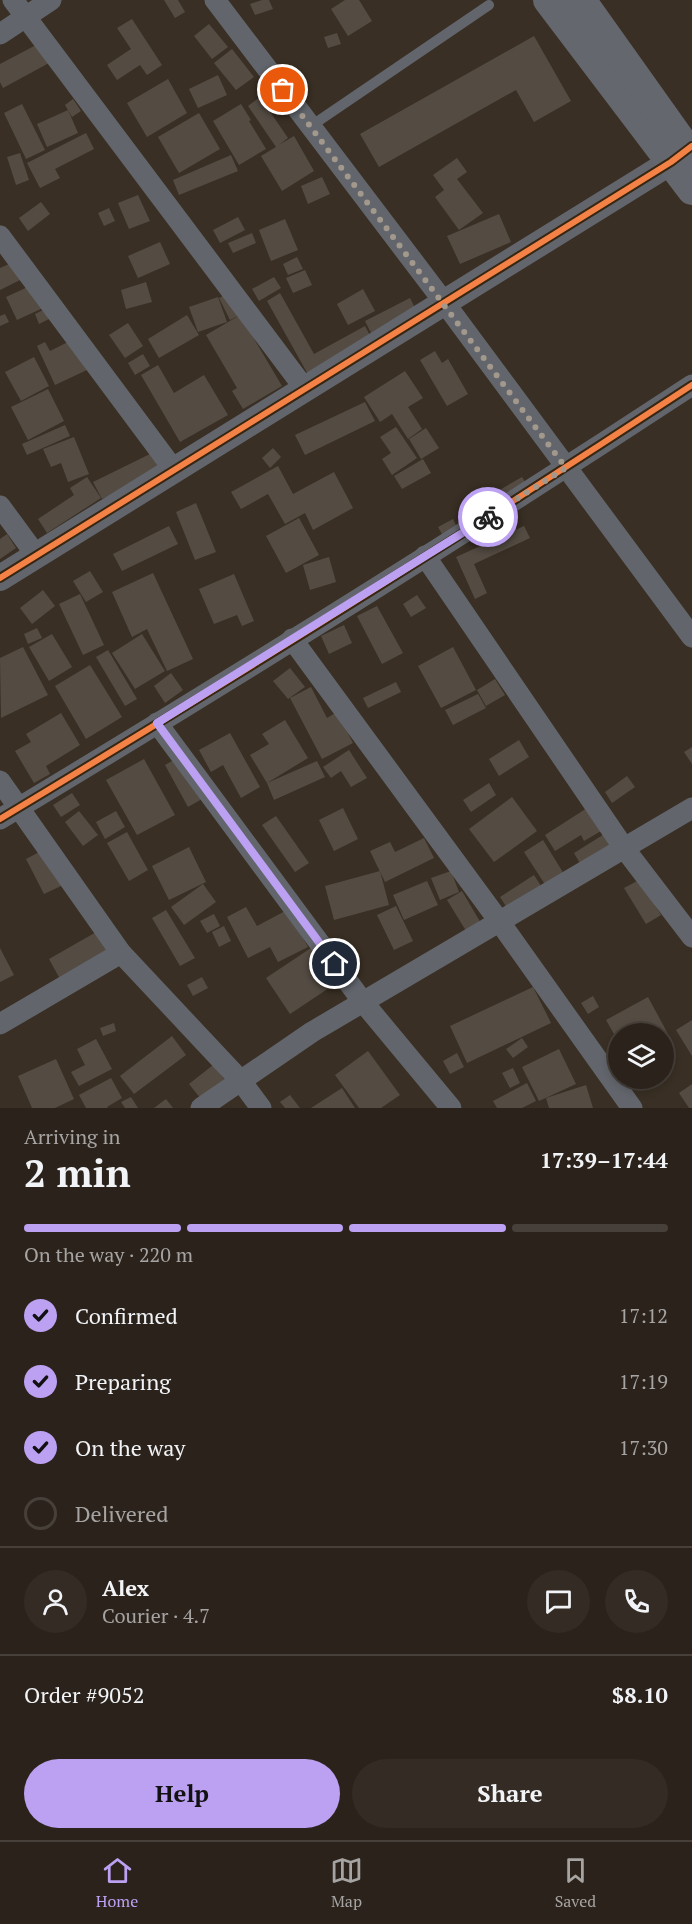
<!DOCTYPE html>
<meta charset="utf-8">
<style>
:root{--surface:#2b231b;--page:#332b24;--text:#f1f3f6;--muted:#a6a4a3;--line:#47403a;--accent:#bca0f2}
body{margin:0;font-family:"PT Serif",serif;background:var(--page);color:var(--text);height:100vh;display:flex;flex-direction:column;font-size:22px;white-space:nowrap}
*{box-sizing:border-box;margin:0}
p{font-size:20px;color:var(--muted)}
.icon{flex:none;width:33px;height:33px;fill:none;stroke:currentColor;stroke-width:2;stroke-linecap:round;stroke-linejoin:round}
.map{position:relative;height:1108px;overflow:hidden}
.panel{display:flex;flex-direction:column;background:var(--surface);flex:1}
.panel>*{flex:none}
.buttons{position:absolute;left:608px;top:1023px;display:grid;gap:12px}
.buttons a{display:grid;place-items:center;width:66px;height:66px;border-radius:50%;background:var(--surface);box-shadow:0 3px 9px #0003,0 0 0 2px var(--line);font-size:30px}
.pin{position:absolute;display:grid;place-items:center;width:51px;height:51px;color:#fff;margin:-26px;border:3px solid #fff;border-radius:50%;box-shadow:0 2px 6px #0007}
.courier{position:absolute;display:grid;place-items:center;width:60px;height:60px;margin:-30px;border:4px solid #bca0f2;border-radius:50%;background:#fff;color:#222;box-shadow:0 2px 8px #0007}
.summary em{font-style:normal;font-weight:700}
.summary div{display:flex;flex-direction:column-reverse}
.summary{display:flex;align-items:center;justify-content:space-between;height:102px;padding:0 24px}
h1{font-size:39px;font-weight:700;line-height:45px}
.bar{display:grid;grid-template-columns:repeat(4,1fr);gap:9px 6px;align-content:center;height:72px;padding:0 24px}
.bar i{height:8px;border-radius:4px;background:var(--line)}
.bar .selected{background:var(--accent)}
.bar p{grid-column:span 4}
.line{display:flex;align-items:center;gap:15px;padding:0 24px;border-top:2px solid var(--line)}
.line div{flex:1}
.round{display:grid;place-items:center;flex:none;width:63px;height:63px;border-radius:32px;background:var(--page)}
ol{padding:0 24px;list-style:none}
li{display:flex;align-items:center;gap:18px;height:66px}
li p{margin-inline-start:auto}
li .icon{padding:6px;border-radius:50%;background:var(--accent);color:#111;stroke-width:4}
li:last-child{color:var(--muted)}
li i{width:33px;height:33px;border:3px solid var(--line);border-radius:50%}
.primary-button{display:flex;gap:12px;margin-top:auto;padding:12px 24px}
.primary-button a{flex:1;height:69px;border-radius:36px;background:var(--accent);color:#111;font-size:24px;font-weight:700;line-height:69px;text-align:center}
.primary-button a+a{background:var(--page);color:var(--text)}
.dock{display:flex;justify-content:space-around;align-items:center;height:84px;border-top:2px solid var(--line);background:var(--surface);font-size:16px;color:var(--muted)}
.dock a{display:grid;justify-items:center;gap:3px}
.dock .selected{color:var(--accent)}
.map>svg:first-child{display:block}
.building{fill:#544c43}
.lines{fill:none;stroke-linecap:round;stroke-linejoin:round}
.service{stroke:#62666c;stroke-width:10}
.minor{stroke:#62666c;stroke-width:21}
.tertiary{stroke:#62666c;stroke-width:26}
.secondary{stroke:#64676d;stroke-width:30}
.cycleway-casing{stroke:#362612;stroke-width:10}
.cycleway{stroke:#f48246;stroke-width:6}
.done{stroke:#a2988c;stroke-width:6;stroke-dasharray:0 10.8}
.route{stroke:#bca0f2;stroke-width:8}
</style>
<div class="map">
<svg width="692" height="1108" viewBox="0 0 692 1108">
<rect width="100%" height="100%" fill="#392f24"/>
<g class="building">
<path d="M164,0H178L185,12L175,18Z"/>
<path d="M262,0H269L273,9L255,15L250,4Z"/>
<path d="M345,0H359L372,21L348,36L331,9Z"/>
<path d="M132,19L162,65L147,75L140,65L117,80L107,65L131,49L117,28Z"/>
<path d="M209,24L228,47L212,59L194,36Z"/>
<path d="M337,33L341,44L328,48L324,37Z"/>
<path d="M534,36L571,101L534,122L516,90L379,167L360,134Z"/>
<path d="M38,44L49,63L3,88L0,82V64Z"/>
<path d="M232,49L254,77L236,90L214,63Z"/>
<path d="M218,75L227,95L198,108L189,89Z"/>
<path d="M168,79L187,113L147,137L127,103Z"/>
<path d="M260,97L288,138L279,145L294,136L314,171L282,191L261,156L276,147L248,106Z"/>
<path d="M73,99L81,111L72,117L65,105Z"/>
<path d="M22,104L45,150L26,159L4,113Z"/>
<path d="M241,104L251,120L249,121L266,149L239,165L213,121Z"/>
<path d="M68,110L78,133L47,147L37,124Z"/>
<path d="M199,113L220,149L179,173L158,137Z"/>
<path d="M86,133L94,149L55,169L60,178L40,188L27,163Z"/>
<path d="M20,153L29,180L16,185L7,157Z"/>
<path d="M231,155L238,171L179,195L173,180Z"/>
<path d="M457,158L467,172L457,179L483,213L459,230L435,197L444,190L433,175Z"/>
<path d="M322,177L330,194L308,204L301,186Z"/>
<path d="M138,195L150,221L129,229L118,203Z"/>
<path d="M41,202L50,214L28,231L19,218Z"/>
<path d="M109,208L115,221L104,226L98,213Z"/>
<path d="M499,214L511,242L460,264L447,236Z"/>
<path d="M238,217L245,230L220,243L213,230Z"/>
<path d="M285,219L298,250L271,261L259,230Z"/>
<path d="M252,233L256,243L233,253L228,243Z"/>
<path d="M160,242L170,264L138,278L128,256Z"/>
<path d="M297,257L303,269L288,275L283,264Z"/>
<path d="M16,261L24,278L0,290V268Z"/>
<path d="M305,270L312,285L293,293L286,278Z"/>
<path d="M274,277L281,288L259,301L252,289Z"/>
<path d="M146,282L152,302L126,309L121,290Z"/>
<path d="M32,285L43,308L17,320L6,297Z"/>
<path d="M363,289L375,311L348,325L337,304Z"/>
<path d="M229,293L240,315L230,320L219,298Z"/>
<path d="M280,293L314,354L365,326L374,343L310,378L267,301Z"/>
<path d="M218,297L227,322L198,332L189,307Z"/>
<path d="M410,298L421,320L376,343L365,321Z"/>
<path d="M49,307L53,317L39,324L35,314Z"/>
<path d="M5,314L9,322L0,326V316Z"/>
<path d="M187,315L199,335L159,358L148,339Z"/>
<path d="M240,315L282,386L243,409L232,391L237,388L206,335Z"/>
<path d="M128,323L143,346L125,358L109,335Z"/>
<path d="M72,340L87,370L55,385L37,346L45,342L50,351Z"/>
<path d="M435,351L442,363L448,359L468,394L447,406L420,360Z"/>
<path d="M143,354L150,366L135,375L128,363Z"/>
<path d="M34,357L49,386L21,401L5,372Z"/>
<path d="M158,365L174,393L204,375L228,415L180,442L141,375Z"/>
<path d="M405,371L423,398L408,407L422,429L408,439L392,414L380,422L364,397Z"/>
<path d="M48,389L64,421L28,440L11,407Z"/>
<path d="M365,402L375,421L305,455L295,435Z"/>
<path d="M65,425L70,436L27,455L22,444Z"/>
<path d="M396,427L417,458L392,475L382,459L391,453L380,437Z"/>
<path d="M426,428L439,448L421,459L409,439Z"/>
<path d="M74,437L89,474L68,482L61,463L51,467L43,449Z"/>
<path d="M273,448L281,457L270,468L262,458Z"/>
<path d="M152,453L161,471L102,499L93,482Z"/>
<path d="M423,459L431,473L402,489L394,476Z"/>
<path d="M278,466L293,494L334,472L353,508L313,530L305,513L285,524L268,494L241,509L231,492Z"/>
<path d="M87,477L101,498L47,533L38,519L74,495L70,488Z"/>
<path d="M522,477L529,488L485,515L477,503Z"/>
<path d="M196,503L216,552L195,560L176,512Z"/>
<path d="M299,518L319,555L286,573L266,536Z"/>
<path d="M453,519L459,531L444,538L438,527Z"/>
<path d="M169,526L178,544L122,571L113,554Z"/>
<path d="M524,526L530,538L474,564L487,593L475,599L456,557Z"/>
<path d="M7,534L16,548L0,559V539Z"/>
<path d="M329,557L336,582L310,590L303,565Z"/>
<path d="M90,571L103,592L86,602L73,581Z"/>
<path d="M153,573L193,659L167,671L147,629L132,637L112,592Z"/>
<path d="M234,574L254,621L242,626L237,615L214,624L199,589Z"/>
<path d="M43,590L55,606L32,624L20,608Z"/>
<path d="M80,594L104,645L83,655L59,604Z"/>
<path d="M417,595L426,608L411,617L403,604Z"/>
<path d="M377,606L403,653L382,664L357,616Z"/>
<path d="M344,625L352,643L329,654L321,636Z"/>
<path d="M37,628L42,638L28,644L24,634Z"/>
<path d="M52,634L72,667L49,681L29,647Z"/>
<path d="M142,634L165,671L135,689L112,653Z"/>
<path d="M23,647L48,695L1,718L0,658Z"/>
<path d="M453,647L476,690L441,708L418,666Z"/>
<path d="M108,650L137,699L125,706L96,657Z"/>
<path d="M90,665L122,717L86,739L55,686Z"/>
<path d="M290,668L305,687L288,699L273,681Z"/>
<path d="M171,673L183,690L165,703L154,686Z"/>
<path d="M495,679L505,695L486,706L477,690Z"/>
<path d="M396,682L401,692L368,708L363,698Z"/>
<path d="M311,687L327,718L337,712L353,743L322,759L290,698Z"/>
<path d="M478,694L486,708L453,725L445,710Z"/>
<path d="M61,713L80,745L46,766L50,774L34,783L15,751L31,742L26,734Z"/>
<path d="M285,720L308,758L267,783L317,761L325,777L274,800L267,783L250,755L269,744L262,734Z"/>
<path d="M230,733L260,787L241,798L223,765L211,772L199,750Z"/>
<path d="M519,740L529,757L499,776L489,759Z"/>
<path d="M692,747V764L684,752Z"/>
<path d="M349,750L367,778L351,787L341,771L331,778L323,767Z"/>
<path d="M179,757L202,799L188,807L165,765Z"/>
<path d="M144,759L175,815L137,835L106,780Z"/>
<path d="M627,776L635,787L612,803L605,792Z"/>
<path d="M489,783L496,795L471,812L463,800Z"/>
<path d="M72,793L80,805L61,817L53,805Z"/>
<path d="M512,797L537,831L494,862L469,829Z"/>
<path d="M343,808L358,839L334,851L319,820Z"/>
<path d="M587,808L601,831L584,841L581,835L555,851L545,835Z"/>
<path d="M79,811L98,835L83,846L65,822Z"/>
<path d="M116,811L125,827L105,839L96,822Z"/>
<path d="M276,816L309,863L295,872L262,825Z"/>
<path d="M127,832L148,870L129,881L107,843Z"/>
<path d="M606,833L614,847L582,867L574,853Z"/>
<path d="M424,838L434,858L385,882L370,851L390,842L395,852Z"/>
<path d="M543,840L564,874L546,886L524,852Z"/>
<path d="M189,847L206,882L169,900L152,866Z"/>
<path d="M45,849L63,885L44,894L26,859Z"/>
<path d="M380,871L389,905L334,920L325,886Z"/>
<path d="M451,871L459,892L440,900L431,878Z"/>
<path d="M534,875L543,889L509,911L500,897Z"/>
<path d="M639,880L661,915L646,924L624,888Z"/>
<path d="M427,881L438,905L404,920L393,895Z"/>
<path d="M203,884L216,902L184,925L171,907Z"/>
<path d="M462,891L482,925L468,934L447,900Z"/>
<path d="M396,906L413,941L394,950L377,915Z"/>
<path d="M246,907L257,926L287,910L308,947L278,962L270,947L248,958L227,917Z"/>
<path d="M166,910L195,958L180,966L152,918Z"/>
<path d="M214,914L220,926L207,933L200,921Z"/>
<path d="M224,926L231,941L219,947L212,932Z"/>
<path d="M98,931L110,951L60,979L49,959Z"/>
<path d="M0,948L14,975L0,982Z"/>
<path d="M311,948L335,984L290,1014L266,978Z"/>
<path d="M202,977L208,988L193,996L187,985Z"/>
<path d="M533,987L551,1023L467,1063L450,1026Z"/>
<path d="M593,996L599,1007L588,1014L581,1003Z"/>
<path d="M648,997L668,1034L663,1037V1034H618V1041L606,1020Z"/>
<path d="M692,1020V1056L676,1030Z"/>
<path d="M114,1023L116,1031L103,1036L100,1028Z"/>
<path d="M172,1036L186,1055L134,1094L120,1076Z"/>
<path d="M522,1038L528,1047L513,1058L506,1049Z"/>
<path d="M96,1039L112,1069L79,1086L71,1072L85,1065L77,1049Z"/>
<path d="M559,1049L576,1084L539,1101L522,1067Z"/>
<path d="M368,1051L400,1095L381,1108H359L335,1075Z"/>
<path d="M457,1053L464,1067L450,1074L443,1061Z"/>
<path d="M56,1059L74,1099L55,1108H32L18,1076Z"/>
<path d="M213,1065L229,1085L205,1104L189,1084Z"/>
<path d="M513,1068L520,1083L510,1088L502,1073Z"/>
<path d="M111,1078L122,1098L107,1107L108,1108H86L79,1095Z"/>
<path d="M527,1083L536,1101L522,1108H497L493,1101Z"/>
<path d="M692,1084V1108H689L679,1093Z"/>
<path d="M586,1085L593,1108H549L546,1098Z"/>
<path d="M342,1088L355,1108H311Z"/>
<path d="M290,1095L300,1108H285L280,1102Z"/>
<path d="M131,1097L138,1108H125L121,1102Z"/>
<path d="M166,1099L173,1108H154Z"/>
</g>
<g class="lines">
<path class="service" d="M311,126L489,5"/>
<g class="minor">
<path d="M13,0L305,389"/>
<path d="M215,0L444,302L692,637"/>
<path d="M0,34L51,0"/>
<path d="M0,236L174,470"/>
<path d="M0,506L36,555"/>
<path d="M425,556L624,848L692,937"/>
<path d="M292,639L499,921L632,1108"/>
<path d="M157,723L363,1002L451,1108"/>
<path d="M0,781L121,953L241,1081L261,1108"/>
<path d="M0,819C233,679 465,534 692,385"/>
<path d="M0,1024L121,953"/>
<path d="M201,1108L312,1032L692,808"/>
</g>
<path class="tertiary" d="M0,578L671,162L687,150"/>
<g class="secondary">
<path d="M548,0L692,190"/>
<path d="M581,0L692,156"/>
</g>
<defs>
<g id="cycleway">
<path d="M0,578L671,162L692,146"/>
<path d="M0,819C233,679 465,534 692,385"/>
</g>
</defs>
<use href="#cycleway" class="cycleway-casing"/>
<use href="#cycleway" class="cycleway"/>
</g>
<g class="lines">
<path class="done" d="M283,90L566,468L488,517"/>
<path class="route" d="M335,964L157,723L488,517"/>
</g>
</svg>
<div class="buttons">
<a><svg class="icon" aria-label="layers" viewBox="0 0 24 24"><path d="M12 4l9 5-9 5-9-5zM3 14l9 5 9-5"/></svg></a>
</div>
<div class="pin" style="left:283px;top:90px;background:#ea580c"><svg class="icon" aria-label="bag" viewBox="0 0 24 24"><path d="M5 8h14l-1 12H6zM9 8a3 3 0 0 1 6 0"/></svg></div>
<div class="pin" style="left:335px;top:964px;background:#1f2937"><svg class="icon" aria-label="home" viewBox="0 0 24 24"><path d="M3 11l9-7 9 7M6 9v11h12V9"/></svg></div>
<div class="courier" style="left:488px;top:517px"><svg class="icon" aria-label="bike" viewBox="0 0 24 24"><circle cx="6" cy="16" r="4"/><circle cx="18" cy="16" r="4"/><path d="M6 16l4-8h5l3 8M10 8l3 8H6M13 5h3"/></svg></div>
</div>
<section class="panel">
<div class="summary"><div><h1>2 min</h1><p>Arriving in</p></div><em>17:39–17:44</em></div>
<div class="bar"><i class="selected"></i><i class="selected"></i><i class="selected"></i><i></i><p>On the way · 220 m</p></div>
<ol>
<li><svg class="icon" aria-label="check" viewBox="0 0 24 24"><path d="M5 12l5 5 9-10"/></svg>Confirmed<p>17:12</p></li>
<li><svg class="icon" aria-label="check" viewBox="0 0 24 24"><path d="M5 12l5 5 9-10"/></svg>Preparing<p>17:19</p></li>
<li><svg class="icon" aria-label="check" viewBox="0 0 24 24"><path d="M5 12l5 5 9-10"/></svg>On the way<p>17:30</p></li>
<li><i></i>Delivered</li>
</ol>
<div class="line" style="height:108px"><a class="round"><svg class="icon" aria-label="person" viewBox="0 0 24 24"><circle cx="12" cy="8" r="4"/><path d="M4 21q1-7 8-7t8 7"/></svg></a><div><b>Alex</b><p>Courier · 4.7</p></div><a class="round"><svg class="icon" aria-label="chat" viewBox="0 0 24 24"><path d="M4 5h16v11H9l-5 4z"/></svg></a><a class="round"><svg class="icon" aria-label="phone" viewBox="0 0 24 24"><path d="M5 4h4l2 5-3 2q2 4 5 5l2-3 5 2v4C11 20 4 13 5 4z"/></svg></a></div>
<div class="line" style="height:78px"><div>Order #9052</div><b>$8.10</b></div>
<div class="primary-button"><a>Help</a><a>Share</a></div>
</section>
<nav class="dock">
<a class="selected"><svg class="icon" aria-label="home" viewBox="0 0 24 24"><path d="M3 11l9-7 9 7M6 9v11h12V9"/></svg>Home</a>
<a><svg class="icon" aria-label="map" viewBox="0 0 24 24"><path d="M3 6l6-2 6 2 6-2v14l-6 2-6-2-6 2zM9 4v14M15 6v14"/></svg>Map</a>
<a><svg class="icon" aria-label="saved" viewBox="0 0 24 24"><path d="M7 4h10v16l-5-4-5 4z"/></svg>Saved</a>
</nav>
